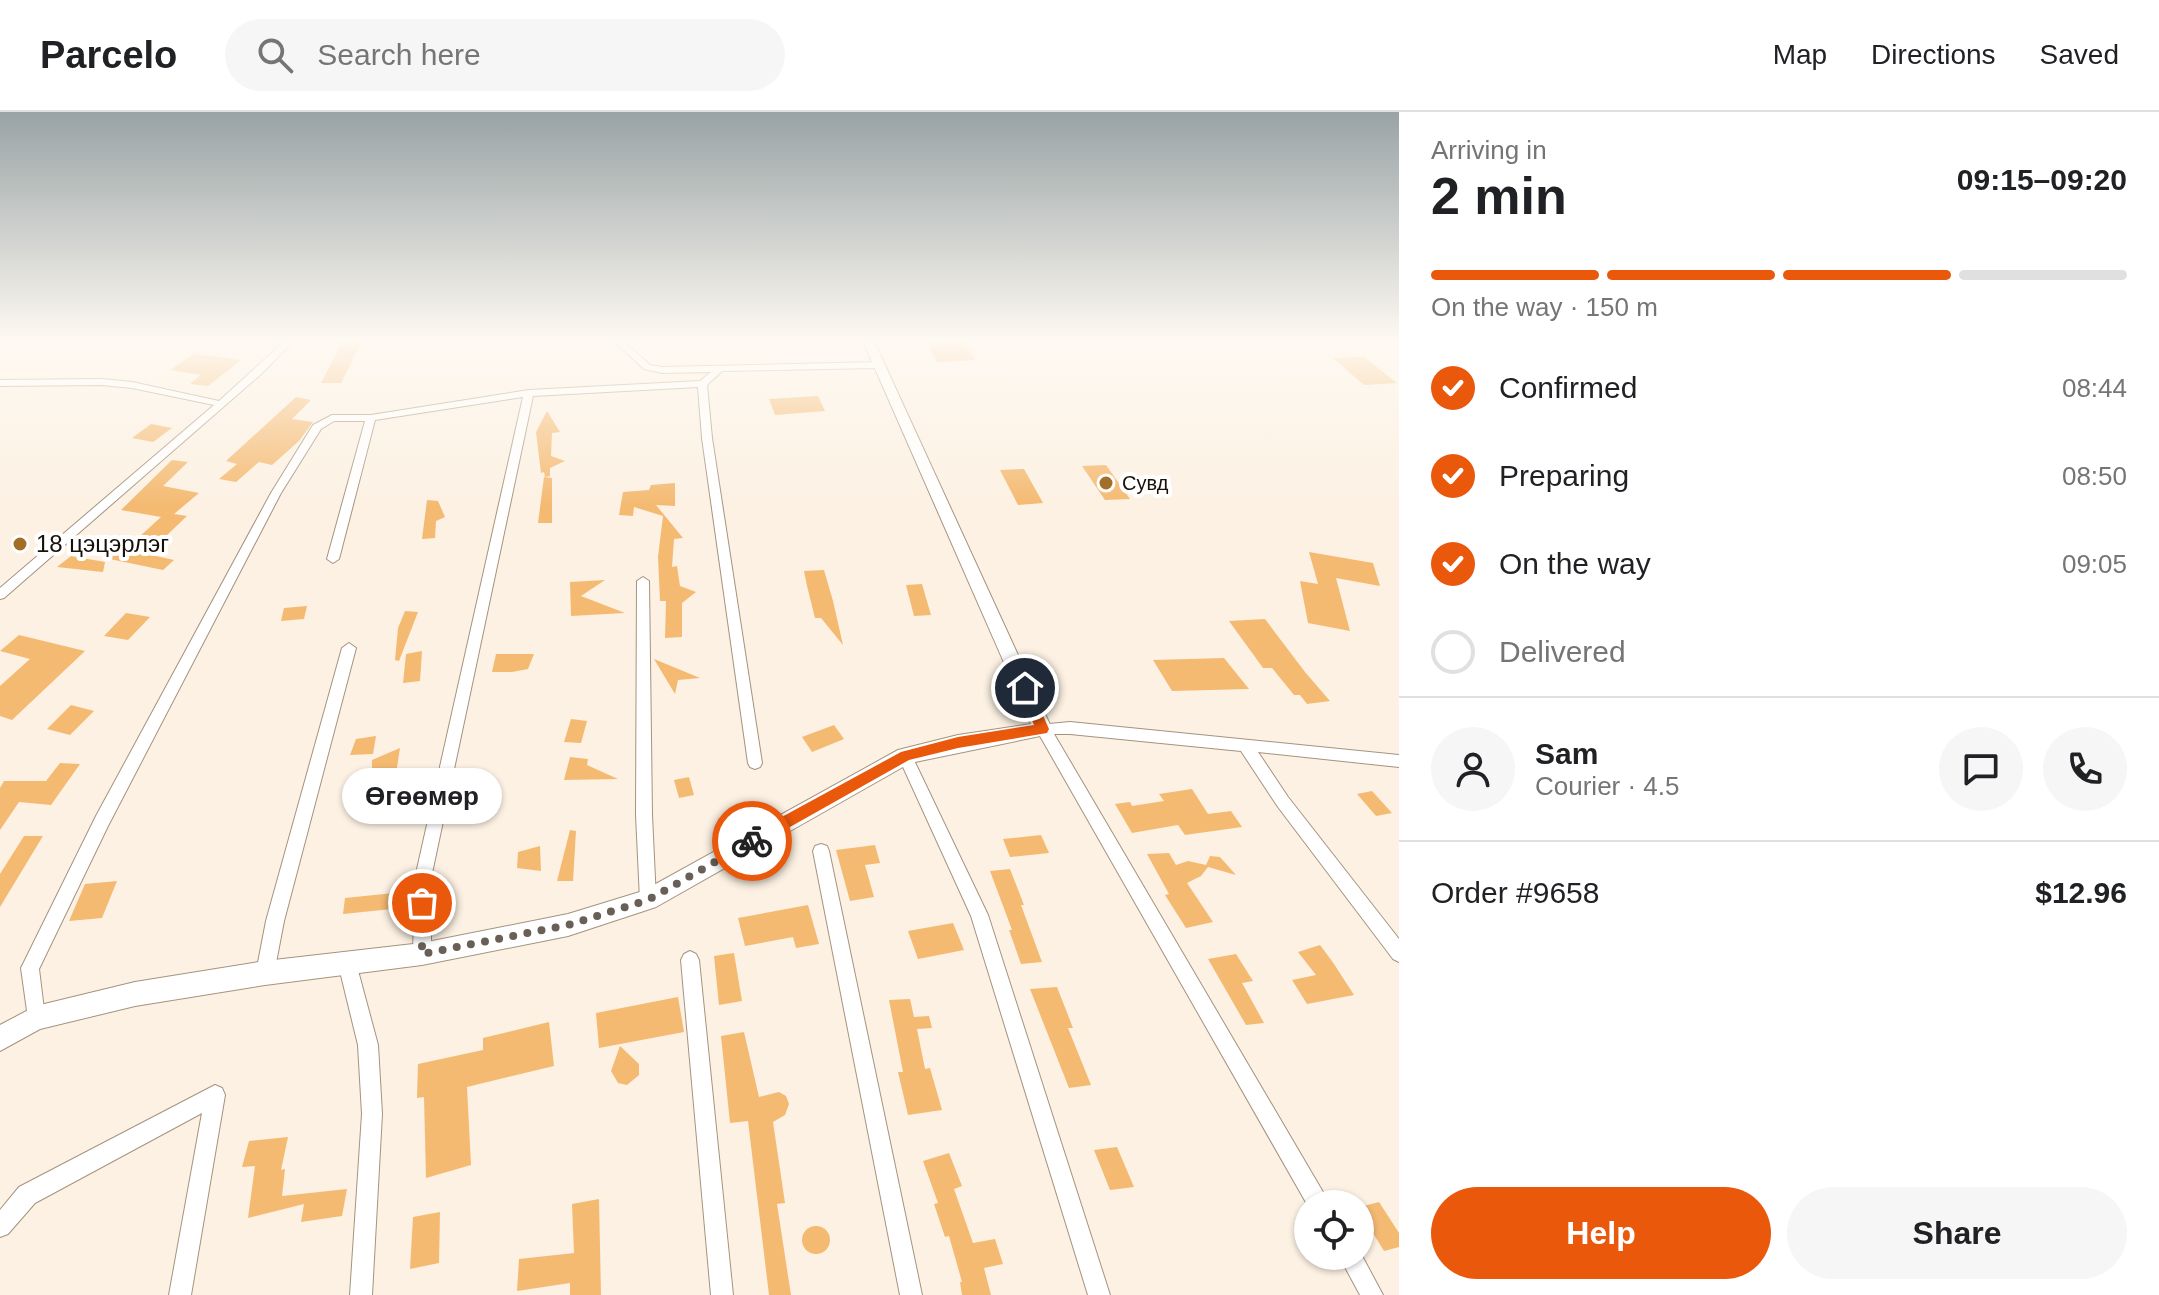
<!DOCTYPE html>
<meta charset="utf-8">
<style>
:root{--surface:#fff;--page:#f6f6f6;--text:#202124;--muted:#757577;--line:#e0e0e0;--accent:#ea580c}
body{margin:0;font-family:Helvetica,sans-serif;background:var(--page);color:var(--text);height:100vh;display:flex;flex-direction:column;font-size:30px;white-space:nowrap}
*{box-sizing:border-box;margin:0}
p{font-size:26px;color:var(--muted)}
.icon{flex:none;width:44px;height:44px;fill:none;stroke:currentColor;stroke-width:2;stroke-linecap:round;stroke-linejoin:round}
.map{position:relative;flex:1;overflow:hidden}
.details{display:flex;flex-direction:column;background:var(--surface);width:760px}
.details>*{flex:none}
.controls{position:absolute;left:1294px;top:1078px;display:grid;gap:16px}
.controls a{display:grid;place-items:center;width:80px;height:80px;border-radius:50%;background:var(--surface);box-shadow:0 2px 6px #0004;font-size:40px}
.pin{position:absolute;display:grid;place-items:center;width:68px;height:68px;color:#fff;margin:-34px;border:4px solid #fff;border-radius:50%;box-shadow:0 2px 8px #0007}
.courier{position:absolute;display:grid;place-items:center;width:80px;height:80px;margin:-40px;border:6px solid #ea580c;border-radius:50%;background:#fff;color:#222;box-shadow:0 2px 10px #0007}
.bubble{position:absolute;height:56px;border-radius:28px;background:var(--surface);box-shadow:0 2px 6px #0004;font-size:26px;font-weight:700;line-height:56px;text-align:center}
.summary em{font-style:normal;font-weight:700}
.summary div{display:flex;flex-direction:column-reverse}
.summary{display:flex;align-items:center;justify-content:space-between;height:136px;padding:0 32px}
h1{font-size:52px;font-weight:700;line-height:60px}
.bar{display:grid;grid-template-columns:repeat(4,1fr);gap:12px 8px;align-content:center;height:96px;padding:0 32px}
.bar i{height:10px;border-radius:6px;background:var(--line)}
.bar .selected{background:var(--accent)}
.bar p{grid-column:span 4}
.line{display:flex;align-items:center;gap:20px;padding:0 32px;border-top:2px solid var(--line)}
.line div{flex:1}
.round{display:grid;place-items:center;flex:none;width:84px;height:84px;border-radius:42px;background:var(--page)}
ol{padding:0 32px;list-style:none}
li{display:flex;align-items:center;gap:24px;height:88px}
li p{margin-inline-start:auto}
li .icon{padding:8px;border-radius:50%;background:var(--accent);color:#fff;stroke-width:4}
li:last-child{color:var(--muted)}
li i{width:44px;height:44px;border:4px solid var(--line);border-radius:50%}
.action{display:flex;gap:16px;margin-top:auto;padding:16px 32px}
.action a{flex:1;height:92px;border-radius:48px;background:var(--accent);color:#fff;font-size:32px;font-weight:700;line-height:92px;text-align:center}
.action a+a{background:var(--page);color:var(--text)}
header{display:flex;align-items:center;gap:48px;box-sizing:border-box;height:112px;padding:0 40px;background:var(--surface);border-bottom:2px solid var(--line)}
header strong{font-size:38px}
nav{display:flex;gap:44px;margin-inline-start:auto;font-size:28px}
.search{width:560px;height:72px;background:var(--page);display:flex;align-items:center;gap:20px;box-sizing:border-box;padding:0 28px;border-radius:44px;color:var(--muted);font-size:30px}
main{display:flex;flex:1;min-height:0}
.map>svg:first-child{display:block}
.building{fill:#f4ba72}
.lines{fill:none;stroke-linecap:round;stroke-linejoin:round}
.street-casing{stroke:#a5937f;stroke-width:2}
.secondary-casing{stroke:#a5937f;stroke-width:2}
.street{fill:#fff;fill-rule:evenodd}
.secondary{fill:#fff;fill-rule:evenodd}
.route{fill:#ea580c}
.done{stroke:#685f56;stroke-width:8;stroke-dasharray:0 14.4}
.poi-dot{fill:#a36f28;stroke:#fff;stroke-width:3}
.labels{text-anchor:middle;stroke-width:8;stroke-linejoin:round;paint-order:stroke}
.far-poi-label{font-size:20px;fill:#18110a;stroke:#fff;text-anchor:start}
.poi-label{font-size:24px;fill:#18110a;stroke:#fff;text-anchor:start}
</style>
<header>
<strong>Parcelo</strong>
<div class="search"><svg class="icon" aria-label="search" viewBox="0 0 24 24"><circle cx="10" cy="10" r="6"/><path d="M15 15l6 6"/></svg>Search here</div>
<nav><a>Map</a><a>Directions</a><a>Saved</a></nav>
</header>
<main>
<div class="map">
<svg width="1399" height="1183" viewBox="0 0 1399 1183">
<rect width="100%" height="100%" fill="#fcf1e3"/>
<g class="building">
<path d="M344,227H363L341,271H321Z"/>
<path d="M925,227H962L975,248L937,250Z"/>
<path d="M194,242L241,248L208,274L190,272L201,263L170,258Z"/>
<path d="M1364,245L1397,271L1364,273L1333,246Z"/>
<path d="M818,284L825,299L775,303L769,287Z"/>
<path d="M296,285L311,288L292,307L313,310L299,329L272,353L259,350L236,370L219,367L237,352L226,349Z"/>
<path d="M547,299L560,320L552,321L551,344L565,349L550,356V364L545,365L544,360L541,361L536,320Z"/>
<path d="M151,312L172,316L153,330L132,326Z"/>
<path d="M172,348L188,350L163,374L199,381L174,402L187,404L147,442L174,448L163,458L105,446L117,435L126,437L161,405L121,398Z"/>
<path d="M1106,353L1130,387L1105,388L1082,354Z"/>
<path d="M1024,357L1043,391L1018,393L1000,358Z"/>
<path d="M544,365L552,366V411H538Z"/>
<path d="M675,371V394L656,393L683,426L674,427L672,455L677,454L680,474L696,480L682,491V525L665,526L666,489H660L658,445L663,404L634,395L633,404L619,403L623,380L649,378L651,373Z"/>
<path d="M427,388L438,389L445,405L436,409L435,426L422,427Z"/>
<path d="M1309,440L1373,451L1380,474L1336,466L1350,519L1308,511L1300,469L1318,472Z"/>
<path d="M71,444L105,450L103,460L57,455Z"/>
<path d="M824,458L833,489L843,533L821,506H815L807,474L804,459Z"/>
<path d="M605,468L581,484L625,501L571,504L570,470Z"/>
<path d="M922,472L931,503L914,504L906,473Z"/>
<path d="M307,494L304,507L281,509L284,496Z"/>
<path d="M405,499L418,500L399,549L395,548L398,516Z"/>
<path d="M126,501L150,505L128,528L104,524Z"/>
<path d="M1265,507L1305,560L1330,589L1307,592L1300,583H1294L1272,556H1263L1229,509Z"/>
<path d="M19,523L85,539L12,608L0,604V574L30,547L0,539Z"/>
<path d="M422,539L420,569L403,571L406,542Z"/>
<path d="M496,542H534L528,557L512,560H492Z"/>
<path d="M1224,546L1249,577L1172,579L1153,548Z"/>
<path d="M654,547L700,566L678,568L675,582Z"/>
<path d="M71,593L94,599L70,623L47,617Z"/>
<path d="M571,607L587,609L581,631L564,630Z"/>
<path d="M834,613L844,627L812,640L802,625Z"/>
<path d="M376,624L373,642L350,643L356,627Z"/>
<path d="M400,636L396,662L372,664V648Z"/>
<path d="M570,645L588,647L587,653L618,667L564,668Z"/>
<path d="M60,651L80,652L51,693L19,690L0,718V676L4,669H46Z"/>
<path d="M689,665L694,683L679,686L674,668Z"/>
<path d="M1192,677L1208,702L1231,699L1242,715L1185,723L1178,713L1132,721L1115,692L1130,690L1132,694L1164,689L1159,682Z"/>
<path d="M1372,679L1392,701L1376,704L1357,682Z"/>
<path d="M405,683L397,712L373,711L381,684Z"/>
<path d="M570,718L576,719L573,769H557Z"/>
<path d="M1041,723L1049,741L1010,745L1003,727Z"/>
<path d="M24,724H43L0,795V762Z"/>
<path d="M875,733L880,751L865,753L874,785L850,789L836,738Z"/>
<path d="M540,734L541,759L517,756L518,740Z"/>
<path d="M1169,741L1176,753L1188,749L1206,753L1210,744L1220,745L1236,763L1208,755L1201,764L1187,771L1213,810L1186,816L1165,783L1169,782L1147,742Z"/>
<path d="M1010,757L1024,793H1021L1042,850L1021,852L1009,818H1012L990,759Z"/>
<path d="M117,769L102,806L69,809L85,772Z"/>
<path d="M394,781L392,797L343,802L345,786Z"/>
<path d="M808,793L819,832L796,836L793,825L745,834L738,806Z"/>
<path d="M953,811L964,838L918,847L908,819Z"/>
<path d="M1320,833L1334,852L1354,883L1307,892L1292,868L1316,863L1298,840Z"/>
<path d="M734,841L742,889L719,893L714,844Z"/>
<path d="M1236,842L1253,869L1242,871L1264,911L1246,913L1208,847Z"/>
<path d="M1057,875L1073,916H1068L1091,973L1069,976L1030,877Z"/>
<path d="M678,885L684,920L599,936L596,901Z"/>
<path d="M910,887L914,905L929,904L932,916L917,917L925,957L930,956L942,998L908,1003L898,960H903L889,888Z"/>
<path d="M549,910L554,954L467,975L471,1053L426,1066L424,985L417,986L418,952L483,938V926Z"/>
<path d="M744,920L759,985L779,980L786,984L789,992L785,1003L773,1010L785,1091L777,1092L791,1183H769L748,1009L730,1011L721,924Z"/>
<path d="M620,934L639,952V963L627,973L618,971L611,959Z"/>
<path d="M288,1025L281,1058L285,1057L282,1084L347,1077L342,1104L301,1110L304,1092L248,1106L255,1054L242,1055L249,1029Z"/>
<path d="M1117,1035L1134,1075L1110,1078L1094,1038Z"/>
<path d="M949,1041L962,1074L954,1077L973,1131L995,1127L1003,1152L984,1156L991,1183H962L960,1170H962L949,1124L945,1125L934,1092L938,1091L923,1049Z"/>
<path d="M599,1087L601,1183H570V1171L517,1179L519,1147L574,1141L572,1092Z"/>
<path d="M1379,1090L1399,1121V1135L1384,1139L1360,1100V1095Z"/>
<path d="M440,1100L439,1151L410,1157L413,1105Z"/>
<circle cx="816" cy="1128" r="14"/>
</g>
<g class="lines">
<defs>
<g id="street">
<path d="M287,227H296L260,263L4,486L0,487V476L214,293L132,276L102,273L0,274V268L102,267L132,270L219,289Z"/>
<path d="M612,227H621L650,253L662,255L879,250L884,253L879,256L722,259L707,273L712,326L762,651L760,655L755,657L750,655L748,651L702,326L698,275L533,284L431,766V842L428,848L422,851L416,848L413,842L415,766L523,285L375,308L339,447L333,451L327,447L365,309H334L321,317L281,381L108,714L39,857L45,906L43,913L36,915L29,913L21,856L24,850L96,704L271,381L313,313L332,303H371L529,278L700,269L711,260L662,261L644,257Z"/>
<path d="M643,465L649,469L652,703L656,788L654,794L648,796L642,794L640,788L636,703L637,469Z"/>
<path d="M349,531L356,536L284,809L274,861L271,867L265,870L259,867L256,861L266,809L342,536Z"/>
<path d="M1070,610L1399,643V655L1258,640L1288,685L1399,827V850L1393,847L1278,695L1241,639L1070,622H1054L1330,1092L1308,1094L1036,617L1038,613Z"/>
<path d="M905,638L910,640L912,644L988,803L1110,1183H1088L971,804L898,644L900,640Z"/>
<path d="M821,732L827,734L829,739L922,1183H900L813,739L815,734Z"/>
<path d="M690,839L696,842L699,848L733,1183H711L681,848L684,842Z"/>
<path d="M347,842L353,845L356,851L378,933L382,1002L372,1183H350L362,1002L358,933L338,851L341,845Z"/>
<path d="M215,973L222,976L225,983L191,1183H169L202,1001L35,1091L8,1122L0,1125V1098L19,1075Z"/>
<path d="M1360,1140L1383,1183H1360L1339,1144H1360Z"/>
</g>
<path id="secondary" d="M862,227H873L1052,617L1050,622L910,651L656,795L568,824L422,853L265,873L135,894L40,917L0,939V913L36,894L135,870L265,849L422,831L568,802L643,779L898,638L958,623L1031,612Z"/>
</defs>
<use href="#street" class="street-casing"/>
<use href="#secondary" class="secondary-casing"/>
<use href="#street" class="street"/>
<use href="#secondary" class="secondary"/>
</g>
<linearGradient id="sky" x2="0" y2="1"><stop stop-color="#99a3a5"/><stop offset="0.58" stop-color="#fef9f2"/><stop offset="1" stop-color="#fef9f2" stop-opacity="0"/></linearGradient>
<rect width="1399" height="393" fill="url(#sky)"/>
<path class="route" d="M1025,571L1031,576L1049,617L1047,621L958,636L909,648L758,733H747V724L901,640L958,625L1034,613L1018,576Z"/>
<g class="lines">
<path class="done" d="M422,791V842L568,813L648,788L752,729"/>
</g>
<g class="poi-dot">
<circle cx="1106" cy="371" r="8"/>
<circle cx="20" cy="432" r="8"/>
</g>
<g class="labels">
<g class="far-poi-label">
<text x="1122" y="378">Сувд</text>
</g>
<g class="poi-label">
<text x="36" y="440">18 цэцэрлэг</text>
</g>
</g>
</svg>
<div class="controls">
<a><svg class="icon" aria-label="locate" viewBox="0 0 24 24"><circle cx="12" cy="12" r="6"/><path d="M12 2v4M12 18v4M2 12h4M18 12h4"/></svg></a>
</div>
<div class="pin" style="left:422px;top:791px;background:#ea580c"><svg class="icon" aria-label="bag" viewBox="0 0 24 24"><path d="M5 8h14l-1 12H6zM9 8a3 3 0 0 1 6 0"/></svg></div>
<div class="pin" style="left:1025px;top:576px;background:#1f2937"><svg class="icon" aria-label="home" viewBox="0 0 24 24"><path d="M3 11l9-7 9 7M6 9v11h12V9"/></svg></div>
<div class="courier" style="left:752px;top:729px"><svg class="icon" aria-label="bike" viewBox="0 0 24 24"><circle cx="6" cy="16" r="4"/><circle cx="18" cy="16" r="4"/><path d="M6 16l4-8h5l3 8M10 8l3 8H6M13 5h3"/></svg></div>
<div class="bubble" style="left:342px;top:656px;width:160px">Өгөөмөр</div>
</div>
<section class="details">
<div class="summary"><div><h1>2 min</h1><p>Arriving in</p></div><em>09:15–09:20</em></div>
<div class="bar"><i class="selected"></i><i class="selected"></i><i class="selected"></i><i></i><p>On the way · 150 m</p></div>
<ol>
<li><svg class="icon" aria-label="check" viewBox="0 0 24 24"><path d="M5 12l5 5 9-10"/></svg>Confirmed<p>08:44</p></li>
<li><svg class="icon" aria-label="check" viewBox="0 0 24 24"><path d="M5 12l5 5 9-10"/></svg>Preparing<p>08:50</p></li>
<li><svg class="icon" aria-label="check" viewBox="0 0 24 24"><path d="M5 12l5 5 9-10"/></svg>On the way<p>09:05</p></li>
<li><i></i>Delivered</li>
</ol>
<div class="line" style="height:144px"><a class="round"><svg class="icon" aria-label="person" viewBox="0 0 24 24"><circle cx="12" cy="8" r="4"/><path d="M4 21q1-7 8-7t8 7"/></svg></a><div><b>Sam</b><p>Courier · 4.5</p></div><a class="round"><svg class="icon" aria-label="chat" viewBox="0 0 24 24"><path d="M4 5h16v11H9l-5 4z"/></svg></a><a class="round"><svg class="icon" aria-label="phone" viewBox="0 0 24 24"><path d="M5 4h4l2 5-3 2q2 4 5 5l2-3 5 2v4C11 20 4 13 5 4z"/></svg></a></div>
<div class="line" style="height:104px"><div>Order #9658</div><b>$12.96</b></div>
<div class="action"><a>Help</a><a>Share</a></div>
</section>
</main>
